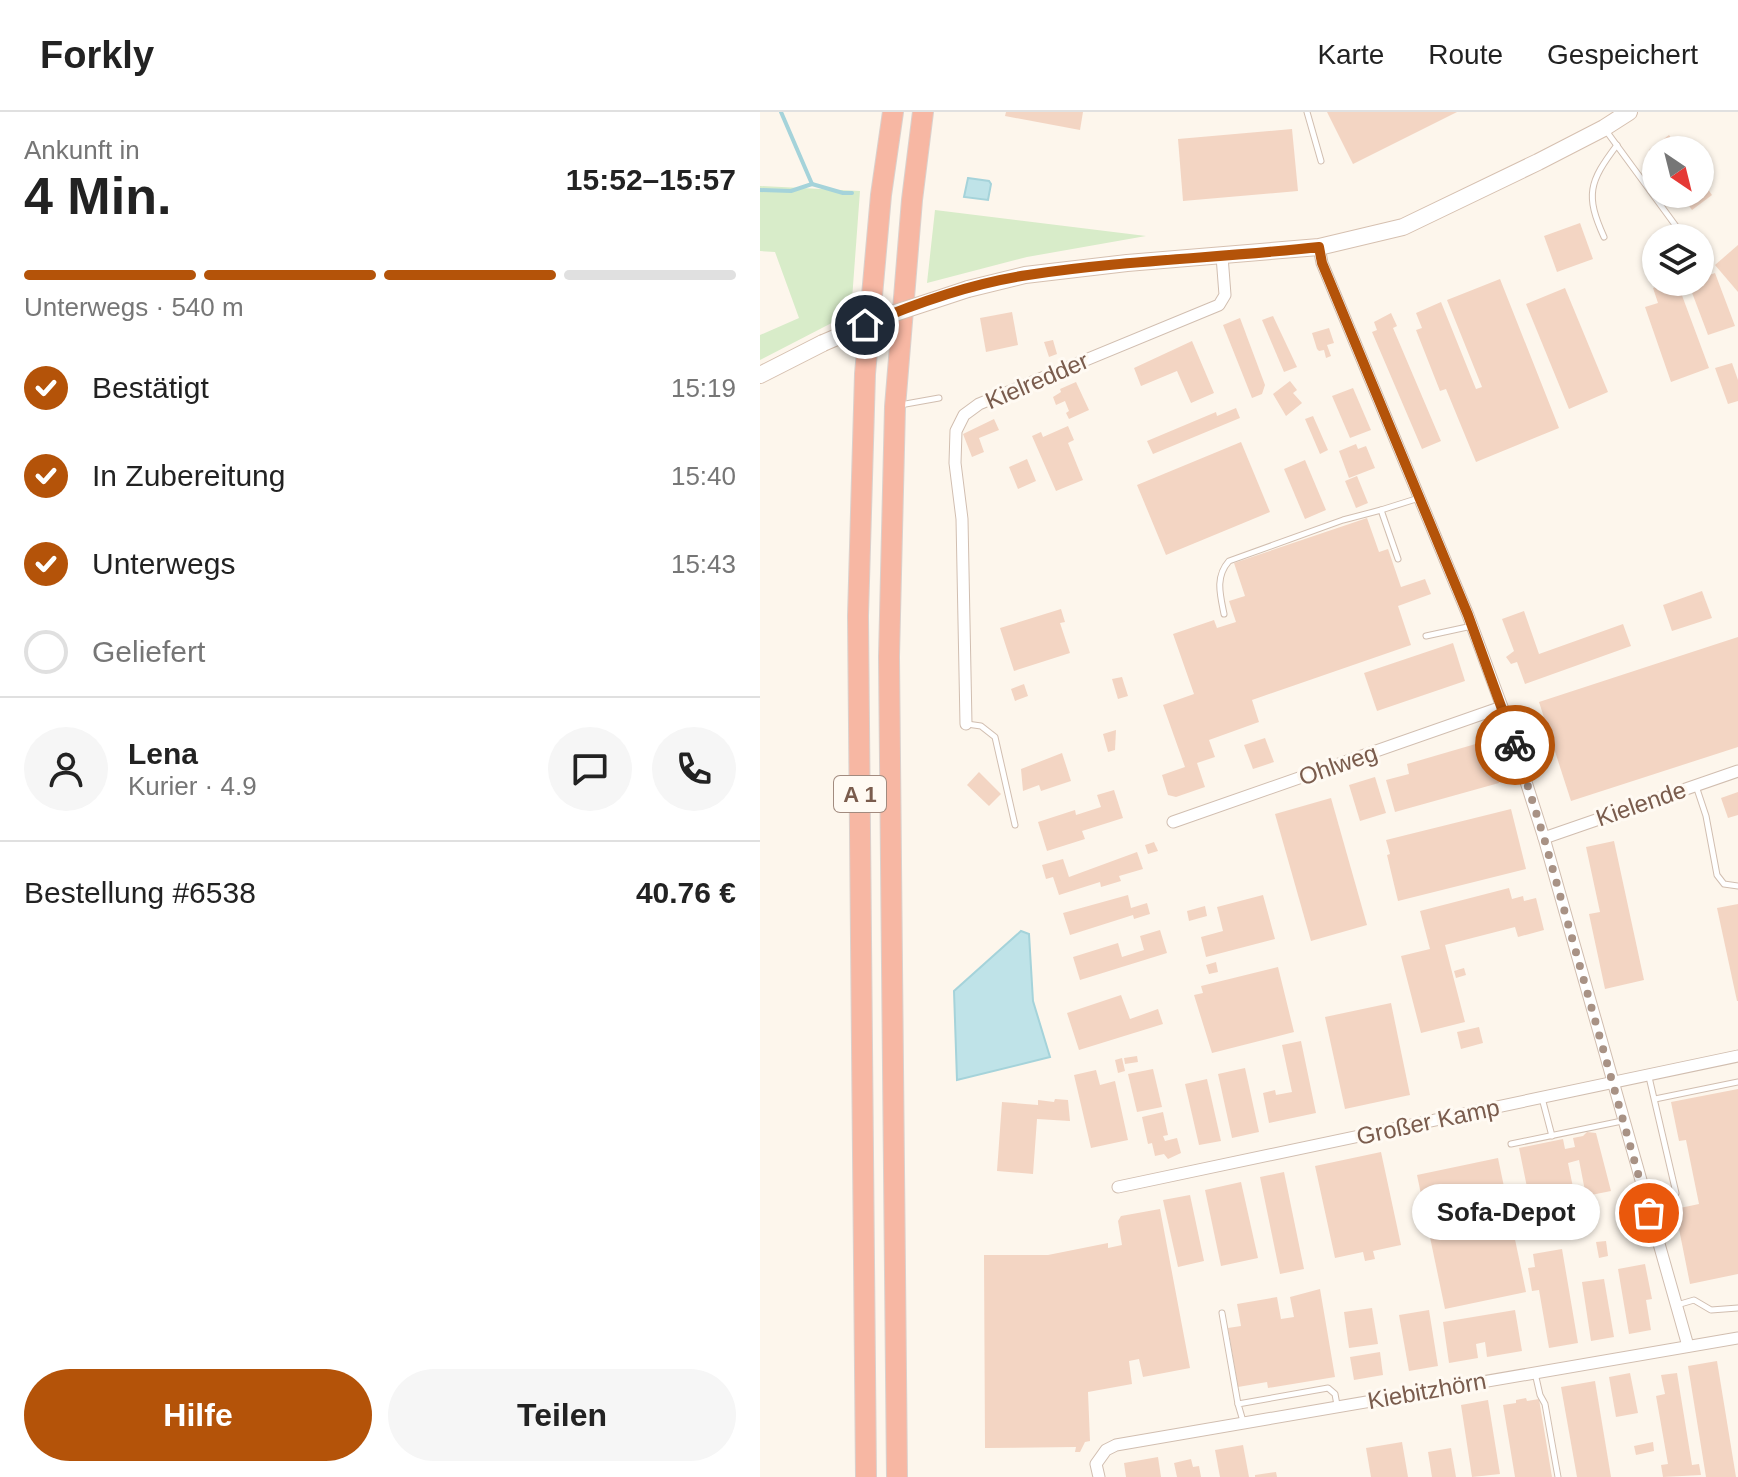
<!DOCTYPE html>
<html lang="de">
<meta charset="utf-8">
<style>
:root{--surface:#fff;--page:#f6f6f6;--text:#222;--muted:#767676;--line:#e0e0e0;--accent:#b45309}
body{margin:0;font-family:Arial,sans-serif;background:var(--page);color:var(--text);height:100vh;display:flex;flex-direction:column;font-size:30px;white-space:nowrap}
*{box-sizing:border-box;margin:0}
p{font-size:26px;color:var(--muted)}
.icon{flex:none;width:44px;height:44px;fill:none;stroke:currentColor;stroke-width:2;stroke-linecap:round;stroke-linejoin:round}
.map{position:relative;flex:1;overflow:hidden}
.details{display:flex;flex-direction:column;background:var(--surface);width:760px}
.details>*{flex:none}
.needle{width:52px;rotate:145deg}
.controls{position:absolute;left:882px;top:24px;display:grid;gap:16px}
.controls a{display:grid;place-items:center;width:72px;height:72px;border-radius:50%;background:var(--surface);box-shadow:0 2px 6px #0004;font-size:40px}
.pin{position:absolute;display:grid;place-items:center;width:68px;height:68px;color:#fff;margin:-34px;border:4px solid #fff;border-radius:50%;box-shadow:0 2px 8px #0007}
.courier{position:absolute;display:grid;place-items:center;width:80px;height:80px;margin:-40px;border:6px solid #b45309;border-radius:50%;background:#fff;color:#222;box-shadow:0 2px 10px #0007}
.bubble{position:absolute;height:56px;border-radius:28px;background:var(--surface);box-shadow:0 2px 6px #0004;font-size:26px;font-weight:700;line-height:56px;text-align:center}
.head em{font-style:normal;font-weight:700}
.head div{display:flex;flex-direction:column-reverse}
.head{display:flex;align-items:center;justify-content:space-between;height:136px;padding:0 24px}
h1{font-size:52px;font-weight:700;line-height:60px}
.bar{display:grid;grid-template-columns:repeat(4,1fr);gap:12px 8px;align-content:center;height:96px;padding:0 24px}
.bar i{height:10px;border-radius:6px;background:var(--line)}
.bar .on{background:var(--accent)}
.bar p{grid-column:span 4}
.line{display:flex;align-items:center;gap:20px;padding:0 24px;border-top:2px solid var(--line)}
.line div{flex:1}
.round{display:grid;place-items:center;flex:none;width:84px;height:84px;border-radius:42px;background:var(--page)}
ol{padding:0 24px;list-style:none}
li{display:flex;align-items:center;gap:24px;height:88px}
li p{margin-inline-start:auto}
li .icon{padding:8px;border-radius:50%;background:var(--accent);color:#fff;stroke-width:4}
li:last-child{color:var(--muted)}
li i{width:44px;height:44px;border:4px solid var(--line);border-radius:50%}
.button{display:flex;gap:16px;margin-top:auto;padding:16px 24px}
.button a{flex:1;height:92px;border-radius:48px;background:var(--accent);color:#fff;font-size:32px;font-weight:700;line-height:92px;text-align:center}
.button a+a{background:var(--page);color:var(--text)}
header{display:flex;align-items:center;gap:48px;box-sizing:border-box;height:112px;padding:0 40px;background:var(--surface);border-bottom:2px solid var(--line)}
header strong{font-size:38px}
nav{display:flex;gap:44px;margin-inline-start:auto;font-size:28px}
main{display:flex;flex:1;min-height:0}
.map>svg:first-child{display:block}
.green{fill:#d8ecc9}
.water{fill:#bfe3e8;stroke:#a5d3da;stroke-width:2}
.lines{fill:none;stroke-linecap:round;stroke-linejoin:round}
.stream{stroke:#a5d3da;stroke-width:4}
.building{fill:#f3d5c3}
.lane-casing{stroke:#d1beb0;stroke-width:7}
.street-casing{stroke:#d1beb0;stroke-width:13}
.secondary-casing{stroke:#d6c0b0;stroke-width:18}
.highway-casing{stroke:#dad1cd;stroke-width:22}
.lane{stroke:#fff;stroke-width:5}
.street{stroke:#fff;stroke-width:11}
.secondary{stroke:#fff;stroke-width:16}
.highway{stroke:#f7b7a3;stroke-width:20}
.secondary-bridge-casing{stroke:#d6c0b0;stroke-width:18;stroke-linecap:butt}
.secondary-bridge{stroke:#fff;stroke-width:16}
.done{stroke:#a89285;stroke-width:8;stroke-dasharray:0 14.4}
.route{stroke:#b45309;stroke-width:10}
.labels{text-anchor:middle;stroke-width:6;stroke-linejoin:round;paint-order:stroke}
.shield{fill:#fffaf3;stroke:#a28b7f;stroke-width:2}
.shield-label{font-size:22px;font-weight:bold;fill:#7a5c4d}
.street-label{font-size:24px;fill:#7a5c4d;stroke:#fffaf3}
</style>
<header>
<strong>Forkly</strong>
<nav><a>Karte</a><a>Route</a><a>Gespeichert</a></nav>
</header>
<main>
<section class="details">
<div class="head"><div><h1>4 Min.</h1><p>Ankunft in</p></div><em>15:52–15:57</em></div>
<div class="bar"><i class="on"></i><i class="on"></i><i class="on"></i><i></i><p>Unterwegs · 540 m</p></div>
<ol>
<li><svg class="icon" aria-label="check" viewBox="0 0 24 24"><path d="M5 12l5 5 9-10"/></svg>Bestätigt<p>15:19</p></li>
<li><svg class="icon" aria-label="check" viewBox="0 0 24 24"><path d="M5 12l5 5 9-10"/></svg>In Zubereitung<p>15:40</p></li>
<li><svg class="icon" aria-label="check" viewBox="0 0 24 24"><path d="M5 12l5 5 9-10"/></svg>Unterwegs<p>15:43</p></li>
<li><i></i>Geliefert</li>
</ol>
<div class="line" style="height:144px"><a class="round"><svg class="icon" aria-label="person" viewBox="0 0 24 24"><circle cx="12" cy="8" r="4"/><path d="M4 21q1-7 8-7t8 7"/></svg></a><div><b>Lena</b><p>Kurier · 4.9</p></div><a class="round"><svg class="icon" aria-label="chat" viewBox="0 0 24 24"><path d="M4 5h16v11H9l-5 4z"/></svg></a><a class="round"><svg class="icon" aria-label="phone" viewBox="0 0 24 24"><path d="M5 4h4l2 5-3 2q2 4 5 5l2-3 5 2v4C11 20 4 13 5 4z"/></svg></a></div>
<div class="line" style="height:104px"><div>Bestellung #6538</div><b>40.76 €</b></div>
<div class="button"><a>Hilfe</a><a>Teilen</a></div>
</section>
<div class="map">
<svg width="978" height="1365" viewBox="0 0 978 1365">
<rect width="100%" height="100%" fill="#fdf6ec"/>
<g class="green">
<path d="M0,74L100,79L91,201L0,248V223L39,206L15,140L0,139Z"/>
<path d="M175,98L386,124L267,145L167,171Z"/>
</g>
<g class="water">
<path d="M208,66L229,69L231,72L228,88L204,85Z"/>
<path d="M261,819L269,822L273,889L290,945L197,968L194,879Z"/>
</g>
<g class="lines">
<g class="stream">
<path d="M21,0L52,72L83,81H92"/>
<path d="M0,78L31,79L52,72"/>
</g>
</g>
<g class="building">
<path d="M246,0H323L320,18L245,4Z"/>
<path d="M567,0H697L593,52Z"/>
<path d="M532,17L538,79L423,89L418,27Z"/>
<path d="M909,23L920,38H896V48L889,38Z"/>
<path d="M940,66L952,83L932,98L921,82H940Z"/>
<path d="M820,111L833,147L797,160L784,124Z"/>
<path d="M978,133V180L955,153Z"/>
<path d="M955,161L975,214L948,223L928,170H940V166Z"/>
<path d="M740,167L799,316L716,350L686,277L680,279L656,218L662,216L656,201L681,190L716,277L722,275L687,188Z"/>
<path d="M909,170H917L949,256L911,270L885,195L898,191L893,176Z"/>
<path d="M805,176L848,280L809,297L766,192Z"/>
<path d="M252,200L258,233L226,240L220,206Z"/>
<path d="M631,201L637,214L633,216L681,329L662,337L612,220L617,218L614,210Z"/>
<path d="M513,204L537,255L524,260L502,208Z"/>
<path d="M480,206L505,273L502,282L492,286L463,213Z"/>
<path d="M569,216L574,231L567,233L571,244L566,246L564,238L559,239L557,237L552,221Z"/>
<path d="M293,228L297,242L289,245L284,230Z"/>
<path d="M432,229L454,281L431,291L417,259L381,274L374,256Z"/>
<path d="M972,251L978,268V289L968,292L955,256Z"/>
<path d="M530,269L537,278L533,281L542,291L526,304L513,282Z"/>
<path d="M316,270L329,298L309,307L306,301L309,299L305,289L296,293L293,285L301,280L300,277Z"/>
<path d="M593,276L611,318L590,326L572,284Z"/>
<path d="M476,296L480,306L393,342L387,329L456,300L457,304Z"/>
<path d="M553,304L568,338L560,342L545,307Z"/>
<path d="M234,307L239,318L219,326L224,340L212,345L203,322Z"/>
<path d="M308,314L314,328L308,331L323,368L296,379L272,324L281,320L283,325Z"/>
<path d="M481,330L510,400L406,443L377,373Z"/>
<path d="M596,332L598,337L606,334L615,356L589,366L579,339Z"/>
<path d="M267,347L276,369L258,377L249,355Z"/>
<path d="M545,348L566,398L545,407L524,357Z"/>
<path d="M597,364L608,391L596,396L585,369Z"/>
<path d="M607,406L619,440L628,437L641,475L665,467L671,482L638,494L651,533L492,588L499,610L449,628L455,645L437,651L445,675L416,685L408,683L402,663L425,655L403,593L434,582L413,522L454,508L457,516L476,510L469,489L485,484L474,451Z"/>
<path d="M942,479L952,506L912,519L903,493Z"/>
<path d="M301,497L305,510L300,511L310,541L254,559L240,516Z"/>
<path d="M764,499L779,542L863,512L871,534L765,572L757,550L751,552L746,545L754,539L742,507Z"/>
<path d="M978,525V635L811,689L779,590Z"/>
<path d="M693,531L705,569L617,599L604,561Z"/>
<path d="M362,565L368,584L358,587L352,567Z"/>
<path d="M264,572L268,584L255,589L251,577Z"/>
<path d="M356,618L355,638L348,640L343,622Z"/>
<path d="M505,626L514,650L493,657L484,633Z"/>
<path d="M719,631L730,637L739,671L635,700L626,668L649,662L647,652Z"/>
<path d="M302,641L311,669L281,679L279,673L263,679L261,657Z"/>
<path d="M219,660L241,682L229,694L207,673Z"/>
<path d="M615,665L626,701L600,709L589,673Z"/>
<path d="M354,678L363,706L322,719L325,727L287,739L278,710L315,698L316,703L341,695L337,683Z"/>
<path d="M978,680V703L968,706L961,686Z"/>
<path d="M571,686L607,813L551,829L515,702Z"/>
<path d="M751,697L766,757L638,789L627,743L630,742L626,728Z"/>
<path d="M854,729L884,868L845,877L829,802L840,800L826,735Z"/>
<path d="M394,730L398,739L388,742L385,733Z"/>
<path d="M377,740L383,757L359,764L361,769L341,775L340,770L299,783L293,765L286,767L282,753L303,747L309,765Z"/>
<path d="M749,776L752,787L763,784L764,789L776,786L784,818L758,825L755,815L685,833L705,910L661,921L641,844L670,837L660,799Z"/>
<path d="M368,783L371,796L387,791L390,802L374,807L373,803L310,823L303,801Z"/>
<path d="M503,783L515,827L446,845L441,825L463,819L457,795Z"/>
<path d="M978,792V889H977L957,796Z"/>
<path d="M445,794L447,804L429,809L427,799Z"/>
<path d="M400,818L407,841L320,868L313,845L358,831L362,845L384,838L380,824Z"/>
<path d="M456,850L458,860L449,862L446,853Z"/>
<path d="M518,855L534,920L452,941L434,883L443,881L441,874Z"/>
<path d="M704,856L706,863L696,866L694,859Z"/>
<path d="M361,883L370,907L398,897L403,912L319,938L307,901Z"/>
<path d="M631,891L650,983L585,997L565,905Z"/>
<path d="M719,915L723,931L701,937L697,920Z"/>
<path d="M541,929L556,1001L509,1011L503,981L515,978L516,983L532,980L522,933Z"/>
<path d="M377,944L378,950L365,952L364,946Z"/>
<path d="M362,946L365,959L358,961L355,948Z"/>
<path d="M485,956L499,1020L472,1026L458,962Z"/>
<path d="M393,957L402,995L377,1000L368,962Z"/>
<path d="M336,958L340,973L355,969L368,1028L331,1036L314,963Z"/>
<path d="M447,967L461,1029L439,1033L425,972Z"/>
<path d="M978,977V1162L930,1172L915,1097L939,1092L926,1028L919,1029L911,990Z"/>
<path d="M295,987L308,988L310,1009L277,1007L273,1062L237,1059L242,990L278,993V988L294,990Z"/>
<path d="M403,1000L408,1023L403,1024L405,1029L417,1026L421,1041L408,1047L404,1042L395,1044L392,1031L388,1032L382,1005Z"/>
<path d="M827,1020L836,1021L851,1079L826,1084L819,1048L808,1051L814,1080L770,1090L759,1036L803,1027L805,1037L815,1035L813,1026L823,1024Z"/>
<path d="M621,1040L641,1133L613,1139L615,1147L605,1149L603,1140L575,1146L555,1054Z"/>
<path d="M738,1046L766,1180L685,1197L657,1063Z"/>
<path d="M524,1060L544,1157L520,1162L500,1065Z"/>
<path d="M481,1070L498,1146L461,1154L445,1078Z"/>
<path d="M430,1083L444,1149L418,1155L403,1088Z"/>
<path d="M400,1097L430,1256L383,1265L379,1247L369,1249L372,1272L328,1280L330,1329L325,1330L320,1340H315L316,1335L225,1336L224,1143H288L348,1131V1136L362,1133L358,1109L361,1104Z"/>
<path d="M846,1129L848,1144L839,1146L836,1130Z"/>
<path d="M802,1137L818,1231L789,1236L779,1178L772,1179L768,1156L775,1155L773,1142Z"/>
<path d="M885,1152L892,1187L886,1188L891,1218L869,1222L858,1157Z"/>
<path d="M844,1167L854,1225L831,1229L822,1170Z"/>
<path d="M560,1177L575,1265L508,1276L507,1270L478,1275L468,1216L481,1214L477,1192L517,1185L521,1207L534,1205L530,1185Z"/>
<path d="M612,1196L618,1232L589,1236L584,1200Z"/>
<path d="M669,1198L678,1254L649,1259L639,1203Z"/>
<path d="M755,1198L762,1239L727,1245L725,1230L716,1232L718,1246L689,1251L683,1210Z"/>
<path d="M620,1240L623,1263L594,1268L590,1245Z"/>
<path d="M957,1249L976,1365H946L928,1254Z"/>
<path d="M870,1261L878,1301L856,1305L849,1265Z"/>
<path d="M917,1261L932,1353L939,1352L941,1363L903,1365L901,1353L908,1352L896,1284L905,1282L901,1263Z"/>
<path d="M835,1269L851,1365H817L801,1275Z"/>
<path d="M766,1286L767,1289L779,1287L792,1365H755L743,1293L756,1291V1288Z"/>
<path d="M728,1288L740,1362L712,1365L701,1293Z"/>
<path d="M642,1330L648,1365H611L606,1336Z"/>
<path d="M893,1330L894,1339L876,1343L874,1334Z"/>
<path d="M483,1333L489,1365H460L455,1338Z"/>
<path d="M691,1336L696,1365H672L668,1340Z"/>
<path d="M398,1345L401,1365H366L364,1351Z"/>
<path d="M431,1347L433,1355L439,1354L441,1365H417L414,1351Z"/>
<path d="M516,1360L517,1365H495V1363Z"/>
</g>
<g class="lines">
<defs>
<g id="lane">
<path d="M547,0L561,49"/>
<path d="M847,20L921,121"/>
<path d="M844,125C825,83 829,70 857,33"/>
<path d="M140,293L179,286"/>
<path d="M638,447L621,398L659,386"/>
<path d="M464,502C460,482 455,465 469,449L583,408L621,398"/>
<path d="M666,524L712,514"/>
<path d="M207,612L221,614L235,625L255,713"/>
<path d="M936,674L946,704L957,763L964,772L978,774"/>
<path d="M889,965L916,1081"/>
<path d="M782,986L792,1024"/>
<path d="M895,987L978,970"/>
<path d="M751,1032L862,1009"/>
<path d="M917,1193L934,1188L951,1198L978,1196"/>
<path d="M462,1201L478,1292"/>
<path d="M775,1261L780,1283L785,1292L798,1365"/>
<path d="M483,1309L478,1292L568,1276L575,1282L577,1293"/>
</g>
<g id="street">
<path d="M559,135L562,151L708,503L742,595L784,726L928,1234"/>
<path d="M206,612L202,407L195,351L196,319L204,303L219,292L459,193L465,183L462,144"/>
<path d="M413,710L742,595"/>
<path d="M784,726L978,659"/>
<path d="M358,1075L978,944"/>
<path d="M339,1365L336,1352L346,1338L356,1333L978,1226"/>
</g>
<g id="secondary">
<path d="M208,177L265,163L367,151L559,135L643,115L778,50L844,16L869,0"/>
<path d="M0,263L63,231"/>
</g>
<g id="highway">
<path d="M106,1365L98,504L105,262L121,83L133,0"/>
<path d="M137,1365L129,545L135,295L152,88L163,0"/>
</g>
</defs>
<use href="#lane" class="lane-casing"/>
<use href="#street" class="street-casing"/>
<use href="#secondary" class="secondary-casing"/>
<use href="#highway" class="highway-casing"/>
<use href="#lane" class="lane"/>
<use href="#street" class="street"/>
<use href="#secondary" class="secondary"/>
<use href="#highway" class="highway"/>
<defs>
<path id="secondary-bridge" d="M63,231L126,204L208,177"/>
</defs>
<use href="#secondary-bridge" class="secondary-bridge-casing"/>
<use href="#secondary-bridge" class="secondary-bridge"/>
</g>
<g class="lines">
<path class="done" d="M755,633L784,726L889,1101"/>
<path class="route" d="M105,213C156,191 213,171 268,163C365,148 462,146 559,135L562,151L708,503L755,633"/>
</g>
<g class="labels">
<rect class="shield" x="74" y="664" width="52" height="36" rx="6"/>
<g class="shield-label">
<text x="100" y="690">A 1</text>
</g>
<g class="street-label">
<text transform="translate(277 269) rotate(-23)" y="8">Kielredder</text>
<text transform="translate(578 653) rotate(-19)" y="8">Ohlweg</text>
<text transform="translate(881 692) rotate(-19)" y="8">Kielende</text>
<text transform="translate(668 1010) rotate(-12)" y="8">Großer Kamp</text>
<text transform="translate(667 1279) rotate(-10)" y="8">Kiebitzhörn</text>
</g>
</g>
</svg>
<div class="controls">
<a><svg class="needle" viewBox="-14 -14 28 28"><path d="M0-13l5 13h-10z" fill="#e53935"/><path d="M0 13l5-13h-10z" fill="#767676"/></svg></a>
<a><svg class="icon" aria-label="layers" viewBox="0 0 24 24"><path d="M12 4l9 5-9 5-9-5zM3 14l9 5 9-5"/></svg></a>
</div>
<div class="pin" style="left:889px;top:1101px;background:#ea580c"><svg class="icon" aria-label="bag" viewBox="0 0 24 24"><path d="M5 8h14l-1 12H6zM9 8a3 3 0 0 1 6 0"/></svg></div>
<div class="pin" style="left:105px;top:213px;background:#1f2937"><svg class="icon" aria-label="home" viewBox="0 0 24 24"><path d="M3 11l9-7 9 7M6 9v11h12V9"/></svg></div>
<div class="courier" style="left:755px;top:633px"><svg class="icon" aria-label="bike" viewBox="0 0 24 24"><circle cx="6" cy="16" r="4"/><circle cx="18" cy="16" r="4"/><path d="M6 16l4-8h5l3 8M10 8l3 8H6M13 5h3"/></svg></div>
<div class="bubble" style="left:652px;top:1072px;width:188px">Sofa-Depot</div>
</div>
</main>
